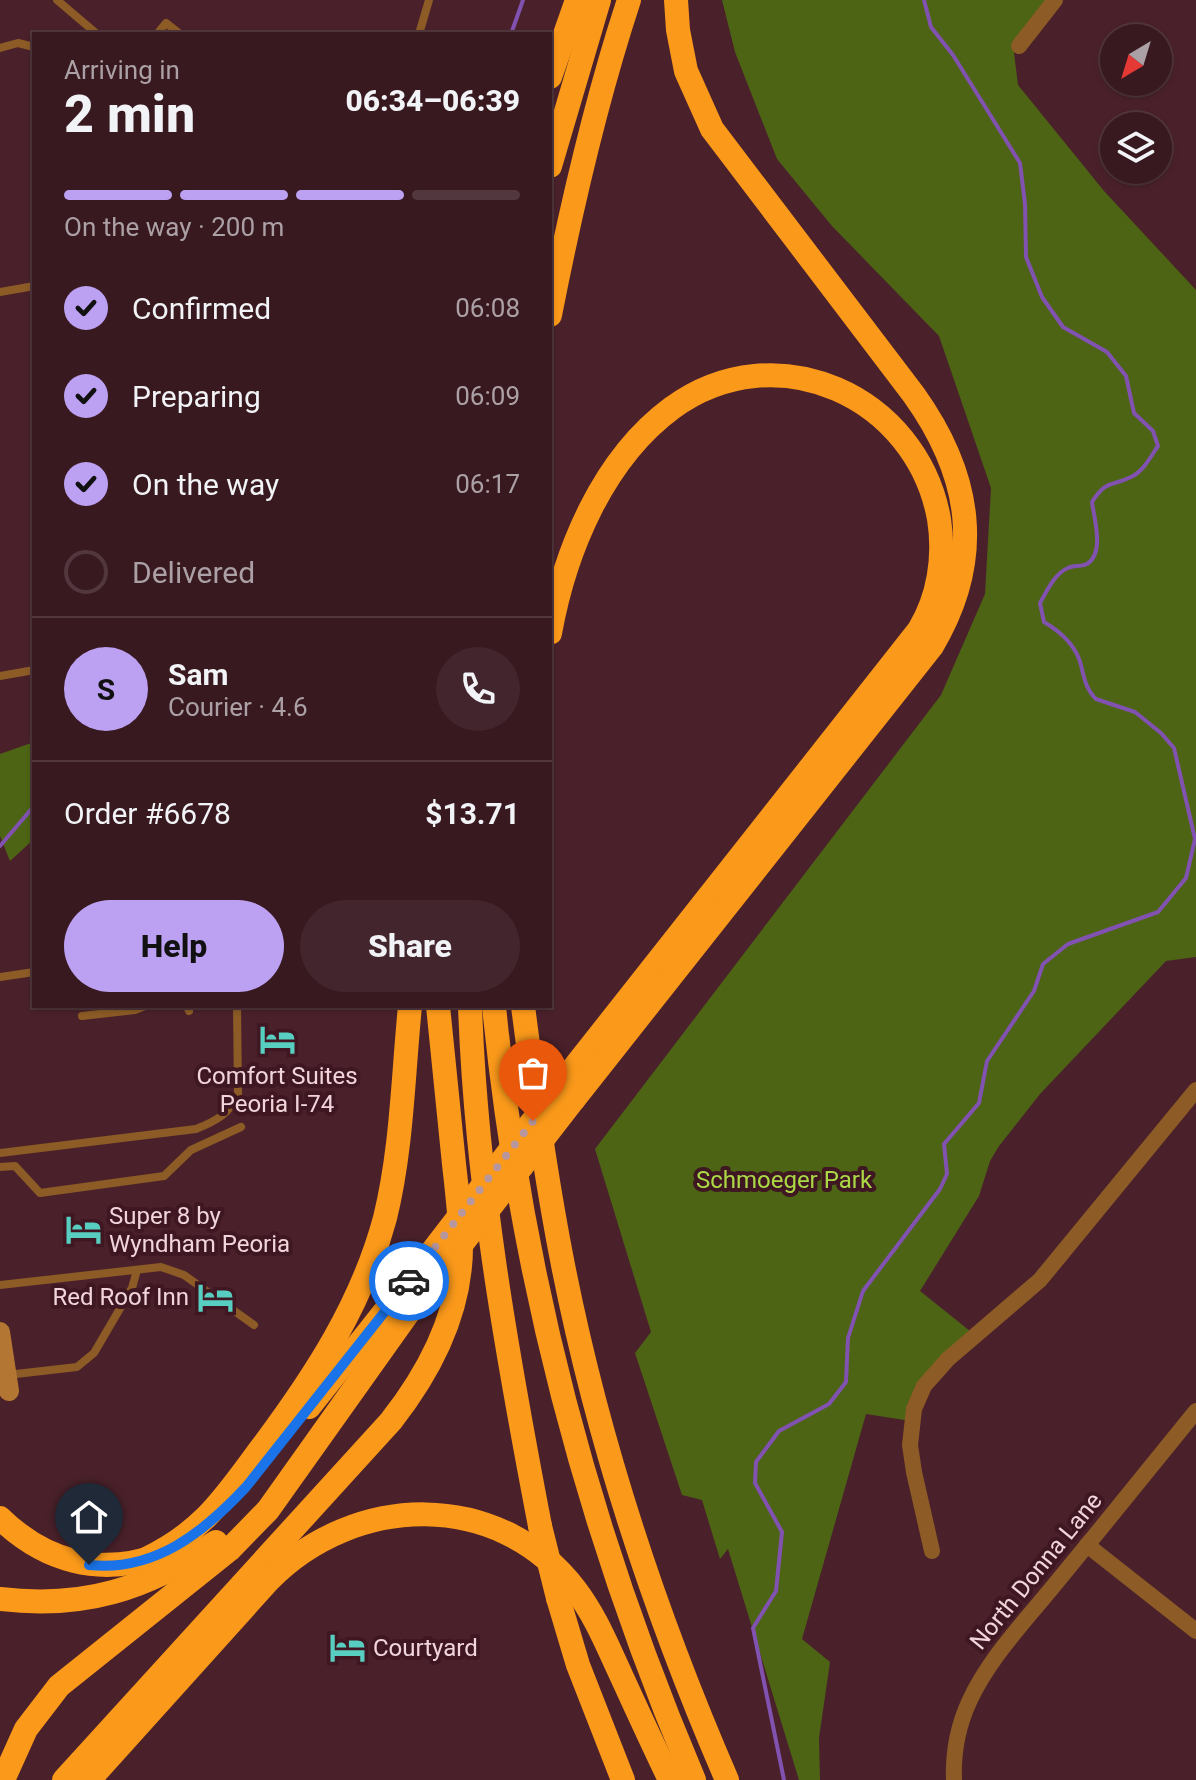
<!DOCTYPE html>
<meta charset="utf-8">
<style>
:root{--surface:#381920;--page:#43262d;--text:#f1f3f6;--muted:#aba0a5;--line:#52383e;--accent:#bca0f2}
body{margin:0;font-family:Roboto,sans-serif;background:var(--page);color:var(--text);height:100vh;display:flex;flex-direction:column;font-size:30px;white-space:nowrap}
*{box-sizing:border-box;margin:0}
p{font-size:26px;color:var(--muted)}
.icon{flex:none;width:44px;height:44px;fill:none;stroke:currentColor;stroke-width:2;stroke-linecap:round;stroke-linejoin:round}
.map{position:relative;flex:1;overflow:hidden}
.panel{position:absolute;left:32px;top:32px;width:520px;height:976px;display:flex;flex-direction:column;background:var(--surface);border-radius:0px;box-shadow:0 2px 6px #0004,0 0 0 2px var(--line)}
.panel>*{flex:none}
.needle{width:52px;rotate:218deg}
.buttons{position:absolute;left:1100px;top:24px;display:grid;gap:16px}
.buttons a{display:grid;place-items:center;width:72px;height:72px;border-radius:50%;background:var(--surface);box-shadow:0 2px 6px #0004,0 0 0 2px var(--line);font-size:40px}
.pin{position:absolute;display:grid;place-items:center;width:68px;height:68px;color:#fff;margin:-82px -34px;border-radius:50% 50% 50% 0;rotate:-45deg;box-shadow:0 0 8px #0007}
.pin .icon{rotate:45deg}
.courier{position:absolute;display:grid;place-items:center;width:80px;height:80px;margin:-40px;border:6px solid #1a73e8;border-radius:50%;background:#fff;color:#222;box-shadow:0 2px 10px #0007}
.overview em{font-style:normal;font-weight:800}
.overview div{display:flex;flex-direction:column-reverse}
.overview{display:flex;align-items:center;justify-content:space-between;height:136px;padding:0 32px}
h1{font-size:52px;font-weight:800;line-height:60px}
.bar{display:grid;grid-template-columns:repeat(4,1fr);gap:12px 8px;align-content:center;height:96px;padding:0 32px}
.bar i{height:10px;border-radius:6px;background:var(--line)}
.bar .active{background:var(--accent)}
.bar p{grid-column:span 4}
.line{display:flex;align-items:center;gap:20px;padding:0 32px;border-top:2px solid var(--line)}
.line div{flex:1}
.round{display:grid;place-items:center;flex:none;width:84px;height:84px;border-radius:42px;background:var(--page)}
ol{padding:0 32px;list-style:none}
li{display:flex;align-items:center;gap:24px;height:88px}
li p{margin-inline-start:auto}
li .icon{padding:8px;border-radius:50%;background:var(--accent);color:#111;stroke-width:4}
li:last-child{color:var(--muted)}
li i{width:44px;height:44px;border:4px solid var(--line);border-radius:50%}
.action{display:flex;gap:16px;margin-top:auto;padding:16px 32px}
.action a{flex:1;height:92px;border-radius:48px;background:var(--accent);color:#111;font-size:32px;font-weight:800;line-height:92px;text-align:center}
.action a+a{background:var(--page);color:var(--text)}
.map>svg:first-child{display:block}
.green{fill:#4c6414}
.lines{fill:none;stroke-linecap:round;stroke-linejoin:round}
.stream{stroke:#8152b0;stroke-width:4}
.lane{stroke:#8c5b26;stroke-width:8}
.street{stroke:#8c5b26;stroke-width:16}
.secondary{stroke:#b47733;stroke-width:20}
.highway{stroke:#fa991a;stroke-width:24}
.highway-bridge{stroke:#fa991a;stroke-width:24}
.done{stroke:#b7969d;stroke-width:8;stroke-dasharray:0 14.4}
.route{stroke:#1a73e8;stroke-width:10}
.labels{text-anchor:middle;stroke-width:8;stroke-linejoin:round;paint-order:stroke}
.poi-label{font-size:24px;fill:#f1d5db;stroke:#3f1722;text-anchor:start}
.park-label{font-size:24px;fill:#abd946;stroke:#3f1722}
.street-label{font-size:24px;fill:#f1d5db;stroke:#3f1722}
</style>
<div class="map">
<svg width="1196" height="1780" viewBox="0 0 1196 1780">
<rect width="100%" height="100%" fill="#4a212b"/>
<g class="green">
<path d="M722,0H1056L1014,53L1018,85L1104,191L1196,290V957L1166,961L1040,1094L999,1146L990,1161L979,1196L920,1291L975,1335L948,1359L911,1421L866,1414L802,1639L830,1662L819,1738L820,1780H799L728,1549L720,1559L702,1500L682,1495L635,1353L651,1332L595,1149L941,695L985,594L991,488L939,336L832,226L777,159L735,52Z"/>
<path d="M34,742V839L10,861L0,836V754Z"/>
</g>
<g class="lines">
<g class="stream">
<path d="M511,34L523,0"/>
<path d="M0,846L34,806"/>
<path d="M784,1780L753,1628L776,1591L782,1532L755,1483L756,1462L779,1431L829,1404L846,1382L848,1338L863,1291L940,1189L947,1174L944,1144L979,1103L987,1061L1034,991L1043,964L1068,944L1158,912L1186,878L1195,839L1174,748L1161,733L1135,712L1096,699C1086,689 1084,678 1081,665C1076,645 1061,632 1044,622L1040,603C1047,591 1054,574 1068,568C1073,565 1081,567 1087,564C1105,553 1094,518 1092,502C1107,479 1111,487 1131,477C1143,472 1151,456 1158,446L1153,431L1134,413L1126,376L1107,352L1063,327L1042,297L1026,257L1025,204L1020,163L953,55L931,27L924,0"/>
</g>
<g class="lane">
<path d="M57,0L97,34"/>
<path d="M157,34L166,23L180,34"/>
<path d="M419,34L429,0"/>
<path d="M0,48L18,43L34,47"/>
<path d="M0,292L34,286"/>
<path d="M0,676L34,670"/>
<path d="M0,977L34,972"/>
<path d="M187,1006L189,1011"/>
<path d="M82,1016L135,1010L145,1006"/>
<path d="M0,1153L196,1129C216,1121 230,1114 238,1093L237,1006"/>
<path d="M0,1167L15,1166L40,1193L164,1176L191,1150L241,1127"/>
<path d="M0,1285L161,1267L184,1275L254,1325"/>
<path d="M7,1375L77,1367L94,1353L132,1288L137,1270"/>
</g>
<g class="street">
<path d="M1019,46L1055,0"/>
<path d="M1087,1545L1196,1631"/>
<path d="M932,1551L914,1472L910,1445L914,1409L924,1386L948,1359L1040,1280L1196,1090"/>
<path d="M954,1780C953,1754 958,1726 969,1702C989,1658 1026,1620 1056,1583C1103,1526 1149,1469 1196,1411"/>
</g>
<path class="secondary" d="M0,1332L9,1391"/>
<g class="highway">
<path d="M550,77L577,0"/>
<path d="M550,166L599,0"/>
<path d="M550,315C571,208 595,103 629,0"/>
<path d="M550,633C565,550 603,459 672,408C776,332 917,396 939,519C945,557 939,597 919,630L569,1074"/>
<path d="M470,1006C476,1181 507,1354 540,1526"/>
<path d="M494,1006C520,1273 589,1533 694,1780"/>
<path d="M523,1006C534,1093 546,1179 563,1265C598,1442 655,1614 727,1780"/>
<path d="M574,1099L932,646C985,557 971,475 914,395L712,129L686,71L678,30L676,0"/>
<path d="M309,1407L424,1262"/>
<path d="M0,1518C44,1561 100,1577 159,1555"/>
<path d="M146,1559C204,1531 224,1498 262,1447C315,1376 362,1304 385,1218C402,1149 403,1076 410,1006"/>
<path d="M558,1598L578,1665L623,1780"/>
<path d="M0,1599C84,1609 147,1589 216,1542"/>
<path d="M3,1780L26,1729L59,1686L229,1550L268,1510L418,1299"/>
<path d="M64,1780L391,1421C431,1370 462,1310 461,1243C460,1217 457,1190 454,1164C449,1111 443,1059 438,1006"/>
<path d="M89,1780L269,1580C355,1493 498,1489 575,1589C595,1615 607,1645 621,1675C637,1710 653,1745 670,1780"/>
</g>
<g class="highway-bridge">
<path d="M424,1262L569,1074"/>
<path d="M430,1285L574,1099"/>
<path d="M540,1526L558,1598"/>
</g>
</g>
<g class="lines">
<path class="done" d="M409,1281L533,1121"/>
<path class="route" d="M89,1565C155,1572 204,1532 246,1487L409,1281"/>
</g>
<defs>
<symbol id="hotel-bare" viewBox="-9 -9 18 18"><path d="M-6-4.5h1.5V1H6V5H4.5V3h-9V5H-6ZM-4 0a1.8 1.8 0 1 1 3.6 0ZM.5 0V-2.5h3Q6-2.5 6 0Z" fill="#58cec0" stroke="#3f1722" stroke-width="2.5" paint-order="stroke"/></symbol>
</defs>
<g fill-rule="evenodd">
<use href="#hotel-bare" x="252" y="1014" width="51" height="51"/>
<use href="#hotel-bare" x="58" y="1204" width="51" height="51"/>
<use href="#hotel-bare" x="190" y="1272" width="51" height="51"/>
<use href="#hotel-bare" x="322" y="1622" width="51" height="51"/>
</g>
<g class="labels">
<g class="poi-label">
<text x="277" y="1084" text-anchor="middle">Comfort Suites<tspan x="277" dy="28">Peoria I-74</tspan></text>
<text x="109" y="1224">Super 8 by<tspan x="109" dy="28">Wyndham Peoria</tspan></text>
<text x="189" y="1305" text-anchor="end">Red Roof Inn</text>
<text x="373" y="1656">Courtyard</text>
</g>
<g class="park-label">
<text x="784" y="1188">Schmoeger Park</text>
</g>
<g class="street-label">
<text transform="translate(1036 1571) rotate(-51)" y="8">North Donna Lane</text>
</g>
</g>
</svg>
<div class="buttons">
<a><svg class="needle" viewBox="-14 -14 28 28"><path d="M0-13l5 13h-10z" fill="#e53935"/><path d="M0 13l5-13h-10z" fill="#aba0a5"/></svg></a>
<a><svg class="icon" aria-label="layers" viewBox="0 0 24 24"><path d="M12 4l9 5-9 5-9-5zM3 14l9 5 9-5"/></svg></a>
</div>
<div class="pin" style="left:533px;top:1121px;background:#ea580c"><svg class="icon" aria-label="bag" viewBox="0 0 24 24"><path d="M5 8h14l-1 12H6zM9 8a3 3 0 0 1 6 0"/></svg></div>
<div class="pin" style="left:89px;top:1565px;background:#1f2937"><svg class="icon" aria-label="home" viewBox="0 0 24 24"><path d="M3 11l9-7 9 7M6 9v11h12V9"/></svg></div>
<div class="courier" style="left:409px;top:1281px"><svg class="icon" aria-label="car" viewBox="0 0 24 24"><path d="M5 17H2v-5l4-1 3-4h7l3 4 3 1v5h-3M9 17h6M6 11h13"/><circle cx="7" cy="17" r="2"/><circle cx="17" cy="17" r="2"/></svg></div>
<section class="panel">
<div class="overview"><div><h1>2 min</h1><p>Arriving in</p></div><em>06:34–06:39</em></div>
<div class="bar"><i class="active"></i><i class="active"></i><i class="active"></i><i></i><p>On the way · 200 m</p></div>
<ol>
<li><svg class="icon" aria-label="check" viewBox="0 0 24 24"><path d="M5 12l5 5 9-10"/></svg>Confirmed<p>06:08</p></li>
<li><svg class="icon" aria-label="check" viewBox="0 0 24 24"><path d="M5 12l5 5 9-10"/></svg>Preparing<p>06:09</p></li>
<li><svg class="icon" aria-label="check" viewBox="0 0 24 24"><path d="M5 12l5 5 9-10"/></svg>On the way<p>06:17</p></li>
<li><i></i>Delivered</li>
</ol>
<div class="line" style="height:144px"><b class="round" style="background:var(--accent);color:#111">S</b><div><b>Sam</b><p>Courier · 4.6</p></div><a class="round"><svg class="icon" aria-label="phone" viewBox="0 0 24 24"><path d="M5 4h4l2 5-3 2q2 4 5 5l2-3 5 2v4C11 20 4 13 5 4z"/></svg></a></div>
<div class="line" style="height:104px"><div>Order #6678</div><b>$13.71</b></div>
<div class="action"><a>Help</a><a>Share</a></div>
</section>
</div>
